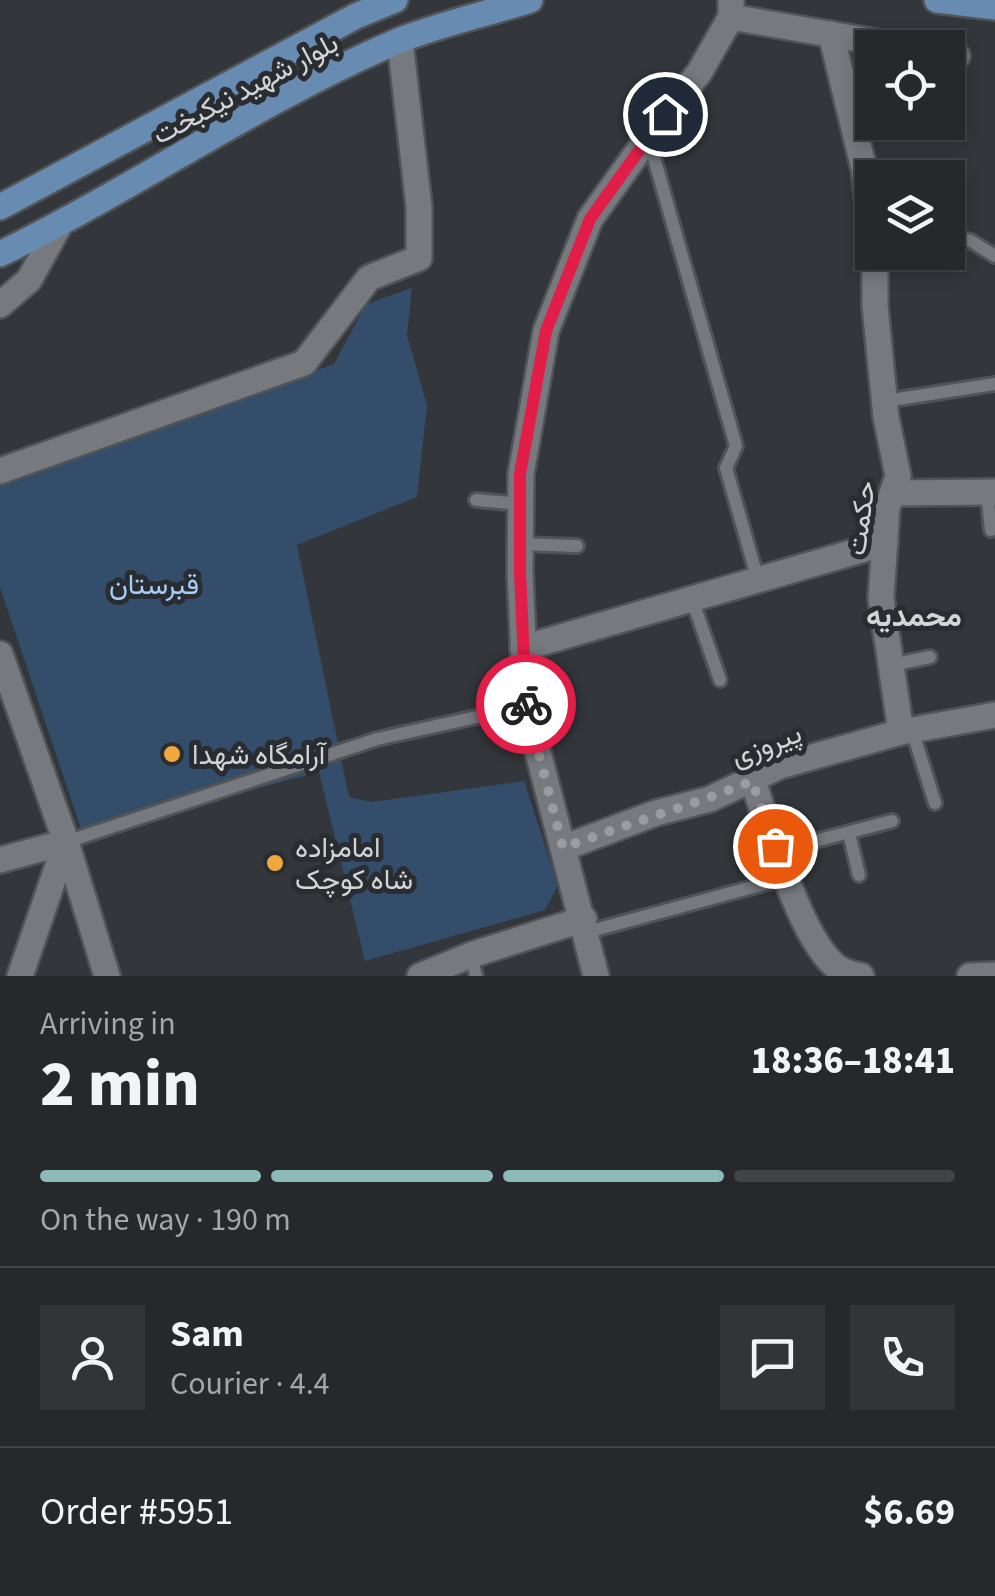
<!DOCTYPE html>
<meta charset="utf-8">
<style>
:root{--surface:#26282c;--page:#323438;--text:#f1f3f6;--muted:#a4a6a9;--line:#424448;--accent:#8bbbb9}
body{margin:0;font-family:"Source Sans 3",Vazirmatn,sans-serif;background:var(--page);color:var(--text);height:100vh;display:flex;flex-direction:column;font-size:38px;white-space:nowrap}
*{box-sizing:border-box;margin:0}
p{font-size:32px;color:var(--muted)}
.icon{flex:none;width:55px;height:55px;fill:none;stroke:currentColor;stroke-width:2;stroke-linecap:round;stroke-linejoin:round}
.map{position:relative;height:976px;overflow:hidden}
.panel{display:flex;flex-direction:column;background:var(--surface);flex:1}
.panel>*{flex:none}
.controls{position:absolute;left:855px;top:30px;display:grid;gap:20px}
.controls a{display:grid;place-items:center;width:110px;height:110px;border-radius:0px;background:var(--surface);box-shadow:0 5px 15px #0003,0 0 0 2px var(--line);font-size:50px}
.pin{position:absolute;display:grid;place-items:center;width:85px;height:85px;color:#fff;margin:-42px;border:5px solid #fff;border-radius:50%;box-shadow:0 2px 10px #0007}
.courier{position:absolute;display:grid;place-items:center;width:100px;height:100px;margin:-50px;border:8px solid #e11d48;border-radius:50%;background:#fff;color:#222;box-shadow:0 2px 12px #0007}
.overview em{font-style:normal;font-weight:800}
.overview div{display:flex;flex-direction:column-reverse}
.overview{display:flex;align-items:center;justify-content:space-between;height:170px;padding:0 40px}
h1{font-size:65px;font-weight:800;line-height:75px}
.bar{display:grid;grid-template-columns:repeat(4,1fr);gap:15px 10px;align-content:center;height:120px;padding:0 40px}
.bar i{height:12px;border-radius:8px;background:var(--line)}
.bar .selected{background:var(--accent)}
.bar p{grid-column:span 4}
.line{display:flex;align-items:center;gap:25px;padding:0 40px;border-top:2px solid var(--line)}
.line div{flex:1}
.round{display:grid;place-items:center;flex:none;width:105px;height:105px;border-radius:0px;background:var(--page)}
.map>svg:first-child{display:block}
.green{fill:#334d6a}
.lines{fill:none;stroke-linecap:round;stroke-linejoin:round}
.lane-casing{stroke:#515457;stroke-width:18}
.street-casing{stroke:#515457;stroke-width:30}
.secondary-casing{stroke:#515457;stroke-width:30}
.primary-casing{stroke:#515457;stroke-width:30}
.lane{stroke:#767a7e;stroke-width:12}
.street{stroke:#767a7e;stroke-width:25}
.secondary{stroke:#767a7e;stroke-width:25}
.primary{stroke:#688bb1;stroke-width:25}
.done{stroke:#9a9d9f;stroke-width:10;stroke-dasharray:0 18}
.route{stroke:#e11d48;stroke-width:12}
.poi-dot{fill:#efa73e;stroke:#292c30;stroke-width:4}
.labels{text-anchor:middle;stroke-width:10;stroke-linejoin:round;paint-order:stroke}
.street-label{font-size:28px;fill:#d2d4d6;stroke:#292c30}
.park-label{font-size:28px;fill:#a6ccf8;stroke:#292c30}
.poi-label{font-size:28px;fill:#d2d4d6;stroke:#292c30;text-anchor:start}
.neighbourhood-label{font-size:30px;font-weight:bold;fill:#d2d4d6;stroke:#292c30}
</style>
<div class="map">
<svg width="995" height="976" viewBox="0 0 995 976">
<rect width="100%" height="100%" fill="#33363a"/>
<path class="green" d="M412,288L407,335L427,405L417,497L297,545L349,797L371,802L524,781L558,885L545,910L365,961L319,772L83,835L0,587V479L334,364L366,304Z"/>
<g class="lines">
<defs>
<g id="lane">
<path d="M649,140L736,446L726,468L758,580"/>
<path d="M948,235L971,241L995,256"/>
<path d="M885,401L995,384"/>
<path d="M987,492L991,530"/>
<path d="M476,500L520,504"/>
<path d="M520,544L577,546"/>
<path d="M692,599L720,680"/>
<path d="M891,665L930,657"/>
<path d="M912,730L935,803"/>
<path d="M849,833L859,875"/>
<path d="M66,842L377,739L526,706"/>
<path d="M587,932L786,878L815,841L892,821"/>
<path d="M471,955L476,976"/>
</g>
<g id="street">
<path d="M731,17L909,48"/>
<path d="M831,34L864,169L872,234"/>
<path d="M948,54L957,56"/>
<path d="M875,252V306L886,417L898,476L887,508L881,598L901,732"/>
<path d="M0,471L304,363L369,278L419,258V207L400,41"/>
<path d="M893,493L995,492"/>
<path d="M523,648L885,543"/>
<path d="M0,654L66,842L107,976"/>
<path d="M753,781C768,826 799,933 833,964C840,971 851,974 861,976"/>
<path d="M563,848L656,813L710,799L780,766L901,732L995,715"/>
<path d="M0,860L66,842"/>
<path d="M20,976L66,842"/>
<path d="M420,976L471,955L584,919"/>
<path d="M596,976L526,706L520,572L521,474L546,331L590,219L665,114L699,73L731,17V0"/>
<path d="M970,976L995,975"/>
</g>
<path id="secondary" d="M0,305L29,280L60,224"/>
<g id="primary">
<path d="M937,0L995,7"/>
<path d="M0,207L356,16L395,0"/>
<path d="M0,254C135,188 260,100 398,41C440,24 487,14 530,0"/>
</g>
</defs>
<use href="#lane" class="lane-casing"/>
<use href="#street" class="street-casing"/>
<use href="#secondary" class="secondary-casing"/>
<use href="#primary" class="primary-casing"/>
<use href="#lane" class="lane"/>
<use href="#street" class="street"/>
<use href="#secondary" class="secondary"/>
<use href="#primary" class="primary"/>
</g>
<g class="lines">
<path class="done" d="M526,704L563,848C626,824 691,806 752,781L775,846"/>
<path class="route" d="M526,704L520,572V474L546,331L590,219L665,114"/>
</g>
<g class="poi-dot">
<circle cx="172" cy="754" r="10"/>
<circle cx="275" cy="863" r="10"/>
</g>
<g class="labels">
<g class="street-label">
<text transform="translate(245 88) rotate(-28)" y="10">بلوار شهید نیکبخت</text>
<text transform="translate(860 518) rotate(-82)" y="10">حکمت</text>
<text transform="translate(766 744) rotate(-21)" y="10">پیروزی</text>
</g>
<g class="park-label">
<text x="154" y="594">قبرستان</text>
</g>
<g class="poi-label">
<text x="192" y="764">آرامگاه شهدا</text>
<text x="295" y="857">امامزاده<tspan x="295" dy="32">شاه کوچک</tspan></text>
</g>
<g class="neighbourhood-label">
<text x="914" y="626">محمدیه</text>
</g>
</g>
</svg>
<div class="controls">
<a><svg class="icon" aria-label="locate" viewBox="0 0 24 24"><circle cx="12" cy="12" r="6"/><path d="M12 2v4M12 18v4M2 12h4M18 12h4"/></svg></a>
<a><svg class="icon" aria-label="layers" viewBox="0 0 24 24"><path d="M12 4l9 5-9 5-9-5zM3 14l9 5 9-5"/></svg></a>
</div>
<div class="pin" style="left:775px;top:846px;background:#ea580c"><svg class="icon" aria-label="bag" viewBox="0 0 24 24"><path d="M5 8h14l-1 12H6zM9 8a3 3 0 0 1 6 0"/></svg></div>
<div class="pin" style="left:665px;top:114px;background:#1f2937"><svg class="icon" aria-label="home" viewBox="0 0 24 24"><path d="M3 11l9-7 9 7M6 9v11h12V9"/></svg></div>
<div class="courier" style="left:526px;top:704px"><svg class="icon" aria-label="bike" viewBox="0 0 24 24"><circle cx="6" cy="16" r="4"/><circle cx="18" cy="16" r="4"/><path d="M6 16l4-8h5l3 8M10 8l3 8H6M13 5h3"/></svg></div>
</div>
<section class="panel">
<div class="overview"><div><h1>2 min</h1><p>Arriving in</p></div><em>18:36–18:41</em></div>
<div class="bar"><i class="selected"></i><i class="selected"></i><i class="selected"></i><i></i><p>On the way · 190 m</p></div>
<div class="line" style="height:180px"><a class="round"><svg class="icon" aria-label="person" viewBox="0 0 24 24"><circle cx="12" cy="8" r="4"/><path d="M4 21q1-7 8-7t8 7"/></svg></a><div><b>Sam</b><p>Courier · 4.4</p></div><a class="round"><svg class="icon" aria-label="chat" viewBox="0 0 24 24"><path d="M4 5h16v11H9l-5 4z"/></svg></a><a class="round"><svg class="icon" aria-label="phone" viewBox="0 0 24 24"><path d="M5 4h4l2 5-3 2q2 4 5 5l2-3 5 2v4C11 20 4 13 5 4z"/></svg></a></div>
<div class="line" style="height:130px"><div>Order #5951</div><b>$6.69</b></div>
</section>
